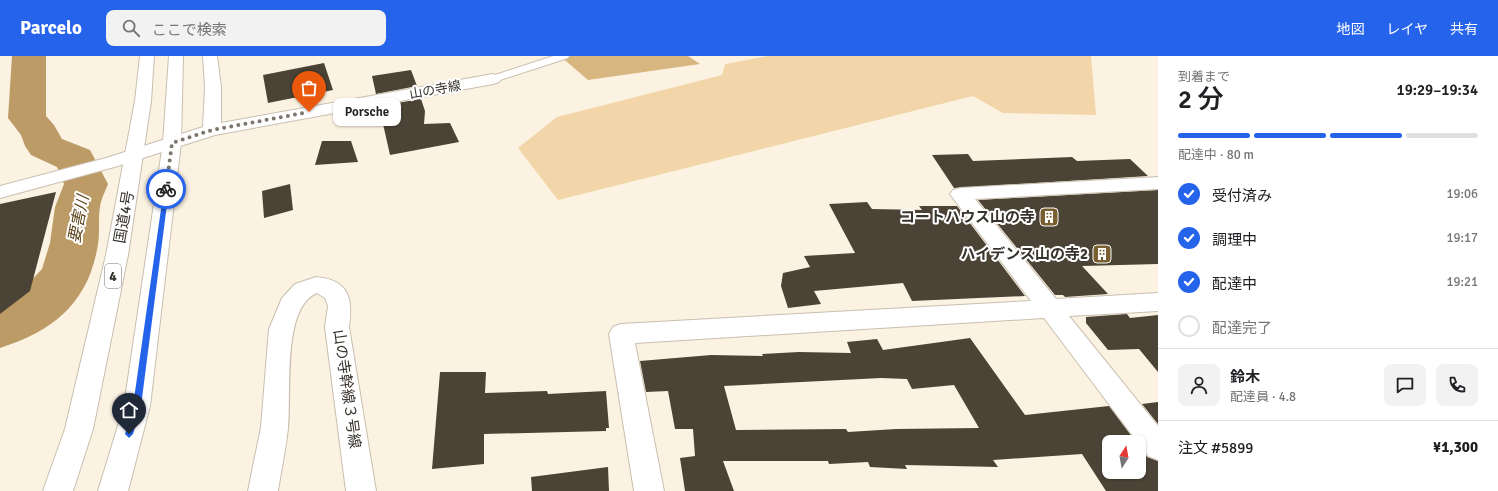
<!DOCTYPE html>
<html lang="ja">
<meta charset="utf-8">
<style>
:root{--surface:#fff;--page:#f2f2f2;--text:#202124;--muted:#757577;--line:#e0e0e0;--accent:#2563eb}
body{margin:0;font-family:Signika,"Noto Sans JP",sans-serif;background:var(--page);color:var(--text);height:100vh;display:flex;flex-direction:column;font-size:15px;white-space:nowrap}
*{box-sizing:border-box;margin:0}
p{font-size:13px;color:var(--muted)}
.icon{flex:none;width:22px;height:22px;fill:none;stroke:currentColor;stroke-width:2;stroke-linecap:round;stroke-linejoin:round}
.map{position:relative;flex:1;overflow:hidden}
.panel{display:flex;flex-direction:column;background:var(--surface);width:340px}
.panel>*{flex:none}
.needle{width:26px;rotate:11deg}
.fabs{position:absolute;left:1102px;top:379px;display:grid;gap:8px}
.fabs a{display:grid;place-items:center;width:44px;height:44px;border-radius:8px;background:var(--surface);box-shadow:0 1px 3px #0004;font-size:20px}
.pin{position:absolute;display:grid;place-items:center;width:34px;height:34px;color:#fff;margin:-41px -17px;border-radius:50% 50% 50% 0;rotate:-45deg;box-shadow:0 0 4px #0007}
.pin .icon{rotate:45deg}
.courier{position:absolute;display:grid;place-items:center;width:40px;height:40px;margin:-20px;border:3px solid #2563eb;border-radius:50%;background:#fff;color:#222;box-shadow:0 1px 5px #0007}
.bubble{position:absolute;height:28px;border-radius:8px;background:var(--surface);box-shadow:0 1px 3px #0004;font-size:13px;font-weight:600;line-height:28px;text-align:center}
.overview em{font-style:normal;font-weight:600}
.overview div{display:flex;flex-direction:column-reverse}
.overview{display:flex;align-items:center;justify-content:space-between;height:68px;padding:0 20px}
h1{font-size:26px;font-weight:600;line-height:30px}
.bar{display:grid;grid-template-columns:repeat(4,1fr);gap:6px 4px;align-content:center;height:48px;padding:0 20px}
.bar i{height:5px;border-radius:3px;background:var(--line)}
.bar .active{background:var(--accent)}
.bar p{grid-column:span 4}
.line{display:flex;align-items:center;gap:10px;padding:0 20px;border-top:1px solid var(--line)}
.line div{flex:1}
.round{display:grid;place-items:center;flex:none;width:42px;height:42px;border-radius:8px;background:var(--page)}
ol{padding:0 20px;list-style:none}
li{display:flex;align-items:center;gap:12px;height:44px}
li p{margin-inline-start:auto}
li .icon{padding:4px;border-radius:50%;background:var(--accent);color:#fff;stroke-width:4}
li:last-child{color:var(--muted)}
li i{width:22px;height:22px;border:2px solid var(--line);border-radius:50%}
header{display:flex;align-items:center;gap:24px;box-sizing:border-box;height:56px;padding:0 20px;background:var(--accent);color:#fff}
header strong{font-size:19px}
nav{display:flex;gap:22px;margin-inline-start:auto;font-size:14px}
.search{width:280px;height:36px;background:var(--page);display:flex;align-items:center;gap:10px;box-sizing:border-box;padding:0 14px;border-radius:8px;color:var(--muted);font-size:15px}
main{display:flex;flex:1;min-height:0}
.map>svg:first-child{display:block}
.green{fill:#f2d6aa}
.forest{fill:#d8b680}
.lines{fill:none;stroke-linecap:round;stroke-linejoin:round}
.river{fill:#bc9b66;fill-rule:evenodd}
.building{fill:#4b4336;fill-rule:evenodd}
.service-casing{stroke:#c9bfb0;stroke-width:2}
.minor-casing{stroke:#c9bfb0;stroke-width:2}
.tertiary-casing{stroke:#c9bfb0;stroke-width:2}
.trunk-casing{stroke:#c9bfb0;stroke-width:2}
.service{fill:#fff;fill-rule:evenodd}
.minor{fill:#fff;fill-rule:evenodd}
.tertiary{fill:#fff;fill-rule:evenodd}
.trunk{fill:#fff;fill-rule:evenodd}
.route{fill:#2563eb}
.done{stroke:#7c766c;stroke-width:4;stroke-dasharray:0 7.2}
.labels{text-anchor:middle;stroke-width:4;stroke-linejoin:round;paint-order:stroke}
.far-street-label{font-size:13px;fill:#37332d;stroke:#fff}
.shield{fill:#fff;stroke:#73706c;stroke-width:1}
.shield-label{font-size:14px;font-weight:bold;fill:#37332d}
.street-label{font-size:15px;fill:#37332d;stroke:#fff}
.poi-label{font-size:15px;font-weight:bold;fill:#37332d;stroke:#fff;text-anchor:end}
.water-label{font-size:16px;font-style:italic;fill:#5e461d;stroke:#fff}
</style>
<header>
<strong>Parcelo</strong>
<div class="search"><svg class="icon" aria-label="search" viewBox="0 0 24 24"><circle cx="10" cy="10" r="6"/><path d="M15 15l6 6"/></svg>ここで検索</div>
<nav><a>地図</a><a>レイヤ</a><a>共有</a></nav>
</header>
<main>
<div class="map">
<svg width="1158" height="435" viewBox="0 0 1158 435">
<rect width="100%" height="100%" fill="#fcf2e2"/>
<path class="green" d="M768,0H1091L1096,59L1003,57L973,40L558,144L518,92L557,61L722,19L725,8Z"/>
<path class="forest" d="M560,0H688L700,8L588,24Z"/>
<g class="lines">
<path class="river" d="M12,0H46V60L54,69L62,83L90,94L108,128C105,136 101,143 100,151C98,163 100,176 98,188C89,246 54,275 0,292V248L21,235L42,213L50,187L55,151L64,128L57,111L31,99L25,90L21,79L8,62Z"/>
</g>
<g class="building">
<path d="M324,7L333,34L268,47L263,19Z"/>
<path d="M411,14L417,30L376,38L372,20Z"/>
<path d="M421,43L425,55L424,68L450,67L459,86L390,99L379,50Z"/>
<path d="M322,85H351L358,106L315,109Z"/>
<path d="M968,98L973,105L1072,101L1077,105L1130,103L1148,120L954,132L932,99Z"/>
<path d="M290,128L293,154L264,162L262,135Z"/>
<path d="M1158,134V208L1082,210L1108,238L1065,241L1063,239H1055L978,144Z"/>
<path d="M56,136L30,235L0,258V148Z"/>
<path d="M867,146L872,153L922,154L919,150H957L1025,240L912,245L903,227L814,235L821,248L788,252L781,230L783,217L810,211L804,200L855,197L829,148Z"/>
<path d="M1127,258L1130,262L1158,259V316L1139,293L1108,294L1086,267V261Z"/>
<path d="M970,282L1025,359L1109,350L1136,386H1109V416H1139V391L1147,401L1158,405V435H1106L1082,398L993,404L998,411L905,409L907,413L870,411L868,406L829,408L828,405H723L734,435H685L680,402L695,400L693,373H675L668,335L646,336L640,305L711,299L763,300L762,298L799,296L851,297L847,286L877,283L883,294ZM881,322L907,323L912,333L954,329L979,372L896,373L848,376L846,373L736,374L724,330Z"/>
<path d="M440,316H486L485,337L547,335L548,338L606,335L609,372H606V375L484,378V408L432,413Z"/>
<path d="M1158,346V368L1142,348Z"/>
<path d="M608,411L609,435H532L531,421Z"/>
</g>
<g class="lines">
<defs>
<path id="service" d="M553,0H569L568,2L497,25L493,26L487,23L489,21Z"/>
<g id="minor">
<path d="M203,0H217L221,31V67L493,18L499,20L501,23L499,26L493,28L215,79L118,110L0,142V130L106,102L203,71L205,31Z"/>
<path d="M1158,121V133L975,143L1056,243L1158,237V255L1069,260L1158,370V404L1148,400L1044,262L635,287L664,435H634L609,278L613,271L621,268L1031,245L953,142L950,138L953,134L960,132Z"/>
</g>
<path id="tertiary" d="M316,221C349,224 353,242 349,271L376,435H346L325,271L328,250L325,242L317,237C281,252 292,338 288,372C286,393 281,414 278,435H248L261,371L269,273L282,242L295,228Z"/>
<g id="trunk">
<path d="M140,0H154L151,45L128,199L93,373L73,435H43L65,373L106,199L135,45Z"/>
<path d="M169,0H183L181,87L150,350L128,435H98L124,350L163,87Z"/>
</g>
</defs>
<use href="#service" class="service-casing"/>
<use href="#minor" class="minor-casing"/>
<use href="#tertiary" class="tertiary-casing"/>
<use href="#trunk" class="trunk-casing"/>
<use href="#service" class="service"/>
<use href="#minor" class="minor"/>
<use href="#tertiary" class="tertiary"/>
<use href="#trunk" class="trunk"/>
</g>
<path class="route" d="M164,132L169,133L141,350L133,378L129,382L125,378L133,350Z"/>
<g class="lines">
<path class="done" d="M166,133L172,87L212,74L309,56"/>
</g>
<defs>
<symbol id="building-square" viewBox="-11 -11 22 22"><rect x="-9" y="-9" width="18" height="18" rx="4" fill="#795e30" stroke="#fff"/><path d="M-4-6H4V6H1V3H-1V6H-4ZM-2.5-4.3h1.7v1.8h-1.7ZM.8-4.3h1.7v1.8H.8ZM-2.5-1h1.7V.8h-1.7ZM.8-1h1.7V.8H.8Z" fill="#fff"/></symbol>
</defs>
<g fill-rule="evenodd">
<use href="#building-square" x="1038" y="150" width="22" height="22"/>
<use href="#building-square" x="1091" y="187" width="22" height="22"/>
</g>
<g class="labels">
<g class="far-street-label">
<text transform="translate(435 33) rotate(-10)" y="5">山の寺線</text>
</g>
<rect class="shield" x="105" y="208" width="16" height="24" rx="3"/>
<g class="shield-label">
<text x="113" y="225">4</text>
</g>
<g class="street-label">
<text transform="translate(124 161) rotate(-80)" y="5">国道4号</text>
<text transform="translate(347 333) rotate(82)" y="5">山の寺幹線３号線</text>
</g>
<g class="poi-label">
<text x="1035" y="166">コートハウス山の寺</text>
<text x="1088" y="203">ハイデンス山の寺2</text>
</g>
<g class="water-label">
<text transform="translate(78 163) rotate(-79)" y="6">要害川</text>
</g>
</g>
</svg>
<div class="fabs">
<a><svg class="needle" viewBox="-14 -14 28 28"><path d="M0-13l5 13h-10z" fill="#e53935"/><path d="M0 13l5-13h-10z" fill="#757577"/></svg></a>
</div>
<div class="pin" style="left:309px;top:56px;background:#ea580c"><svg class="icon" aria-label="bag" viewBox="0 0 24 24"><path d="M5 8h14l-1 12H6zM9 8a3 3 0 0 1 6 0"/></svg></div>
<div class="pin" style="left:129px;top:378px;background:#1f2937"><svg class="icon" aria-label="home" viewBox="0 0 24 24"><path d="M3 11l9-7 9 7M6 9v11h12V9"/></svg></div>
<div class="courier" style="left:166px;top:133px"><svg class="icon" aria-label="bike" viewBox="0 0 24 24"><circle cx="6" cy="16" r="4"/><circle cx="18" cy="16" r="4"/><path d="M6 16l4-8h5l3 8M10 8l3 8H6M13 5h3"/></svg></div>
<div class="bubble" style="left:333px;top:42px;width:68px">Porsche</div>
</div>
<section class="panel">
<div class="overview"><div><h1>2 分</h1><p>到着まで</p></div><em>19:29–19:34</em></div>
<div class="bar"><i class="active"></i><i class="active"></i><i class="active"></i><i></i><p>配達中 · 80 m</p></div>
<ol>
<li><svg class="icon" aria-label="check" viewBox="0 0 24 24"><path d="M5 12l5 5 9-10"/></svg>受付済み<p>19:06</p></li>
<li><svg class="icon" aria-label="check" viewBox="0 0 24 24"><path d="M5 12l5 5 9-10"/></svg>調理中<p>19:17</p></li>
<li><svg class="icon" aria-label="check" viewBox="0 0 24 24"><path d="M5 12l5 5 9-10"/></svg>配達中<p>19:21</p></li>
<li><i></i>配達完了</li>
</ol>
<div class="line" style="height:72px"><a class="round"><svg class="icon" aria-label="person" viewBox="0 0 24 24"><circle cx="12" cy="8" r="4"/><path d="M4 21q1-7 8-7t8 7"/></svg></a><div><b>鈴木</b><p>配達員 · 4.8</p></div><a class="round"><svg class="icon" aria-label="chat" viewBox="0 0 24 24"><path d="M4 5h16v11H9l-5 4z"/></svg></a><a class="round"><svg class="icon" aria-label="phone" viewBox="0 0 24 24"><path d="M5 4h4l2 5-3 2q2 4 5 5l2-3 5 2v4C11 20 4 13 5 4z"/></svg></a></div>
<div class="line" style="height:52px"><div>注文 #5899</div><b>¥1,300</b></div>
</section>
</main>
